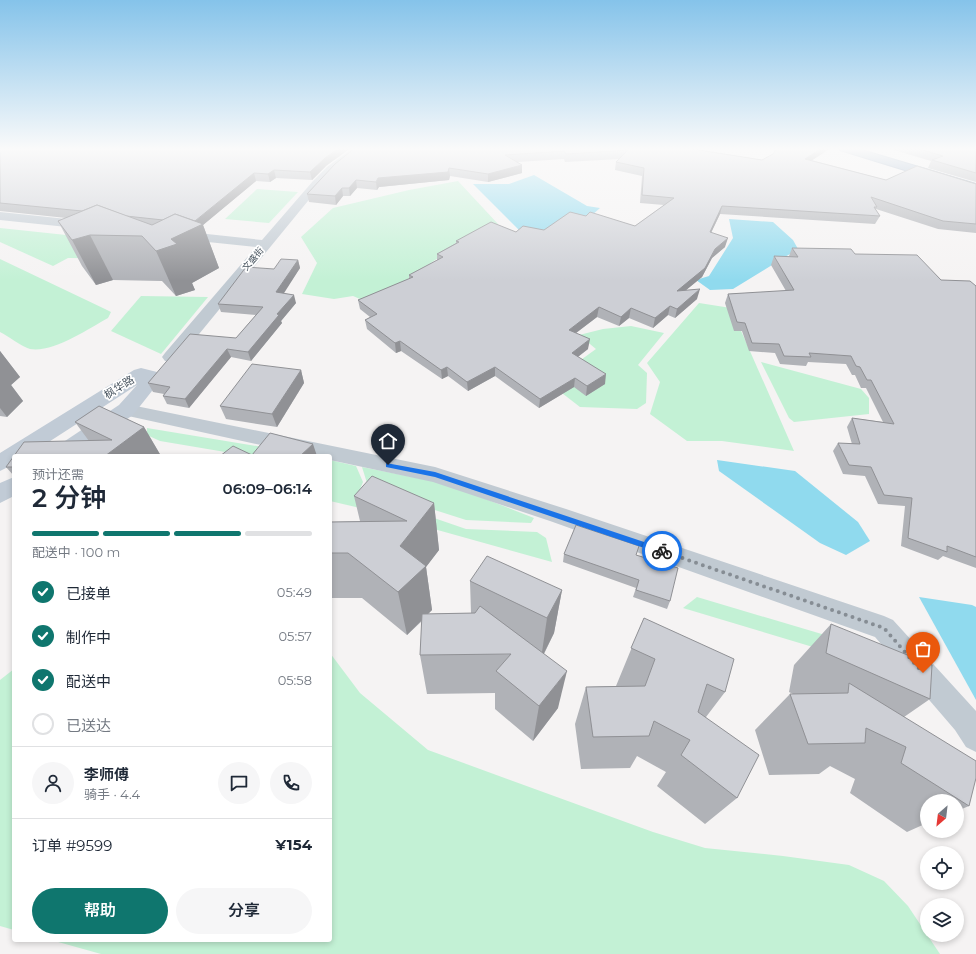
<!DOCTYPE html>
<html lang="zh">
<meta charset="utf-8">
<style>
:root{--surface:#fff;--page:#f6f6f7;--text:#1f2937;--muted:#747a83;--line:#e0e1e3;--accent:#0f766e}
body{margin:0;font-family:Montserrat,"Noto Sans SC",sans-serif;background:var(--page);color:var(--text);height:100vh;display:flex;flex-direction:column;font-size:15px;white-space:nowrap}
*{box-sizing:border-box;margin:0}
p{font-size:13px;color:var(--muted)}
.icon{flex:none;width:22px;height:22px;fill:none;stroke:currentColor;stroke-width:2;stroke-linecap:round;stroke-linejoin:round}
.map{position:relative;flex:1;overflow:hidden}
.drawer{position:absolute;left:12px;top:454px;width:320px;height:488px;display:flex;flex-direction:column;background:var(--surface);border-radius:4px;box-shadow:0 2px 6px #0003}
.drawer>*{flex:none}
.needle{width:26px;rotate:208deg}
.buttons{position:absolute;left:920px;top:794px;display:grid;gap:8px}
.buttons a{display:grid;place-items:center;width:44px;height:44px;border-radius:50%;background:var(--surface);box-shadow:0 2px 6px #0003;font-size:20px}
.pin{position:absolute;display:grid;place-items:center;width:34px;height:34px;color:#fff;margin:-41px -17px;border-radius:50% 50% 50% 0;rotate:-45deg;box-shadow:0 0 4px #0007}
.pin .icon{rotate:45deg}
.courier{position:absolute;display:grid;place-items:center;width:40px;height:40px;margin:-20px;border:3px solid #1a73e8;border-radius:50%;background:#fff;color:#222;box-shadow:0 1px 5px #0007}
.head em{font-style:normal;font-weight:600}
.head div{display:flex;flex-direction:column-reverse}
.head{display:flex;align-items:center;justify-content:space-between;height:68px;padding:0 20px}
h1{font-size:26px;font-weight:600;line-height:30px}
.bar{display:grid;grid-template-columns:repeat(4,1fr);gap:6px 4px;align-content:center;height:48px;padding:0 20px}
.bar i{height:5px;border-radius:3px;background:var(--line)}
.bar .current{background:var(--accent)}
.bar p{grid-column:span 4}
.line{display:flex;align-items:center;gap:10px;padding:0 20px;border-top:1px solid var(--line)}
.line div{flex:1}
.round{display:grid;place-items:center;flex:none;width:42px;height:42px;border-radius:21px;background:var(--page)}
ol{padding:0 20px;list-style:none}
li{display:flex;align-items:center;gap:12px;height:44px}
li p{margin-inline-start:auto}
li .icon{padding:4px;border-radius:50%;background:var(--accent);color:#fff;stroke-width:4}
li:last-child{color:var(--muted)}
li i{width:22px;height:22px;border:2px solid var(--line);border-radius:50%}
.cta{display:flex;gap:8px;margin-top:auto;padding:8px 20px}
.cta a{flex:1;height:46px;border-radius:24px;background:var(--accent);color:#fff;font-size:16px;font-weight:600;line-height:46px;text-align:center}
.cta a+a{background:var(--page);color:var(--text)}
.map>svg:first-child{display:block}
.green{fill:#c3f1d5}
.water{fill:#90daee}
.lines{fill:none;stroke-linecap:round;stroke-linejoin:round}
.highway-casing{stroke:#7690ad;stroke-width:2}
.street{fill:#c1cad2;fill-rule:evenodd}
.secondary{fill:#c1cbd6;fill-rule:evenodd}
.highway{fill:#8ba5c1;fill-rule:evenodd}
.wall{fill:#b0b2b7}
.shaded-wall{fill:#909195}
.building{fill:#cdcfd5;stroke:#909195}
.route{fill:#1a73e8}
.done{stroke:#868d94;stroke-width:4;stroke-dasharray:0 7.2}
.labels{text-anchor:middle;stroke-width:3.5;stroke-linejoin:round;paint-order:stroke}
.far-street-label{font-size:9px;fill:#4a5661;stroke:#fff}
.street-label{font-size:11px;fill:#4a5661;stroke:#fff}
</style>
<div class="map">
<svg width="976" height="954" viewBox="0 0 976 954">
<rect width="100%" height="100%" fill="#f5f3f3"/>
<g class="green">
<path d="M458,181L498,224L451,249L402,283L374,305L353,296L334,299L302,294L317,263L301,237L333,208L409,190Z"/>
<path d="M257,189L298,192L269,223L225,219Z"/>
<path d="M0,228L170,246L175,259L68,258L53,266L0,242Z"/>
<path d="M0,259L105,309L111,312L108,318C88,329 53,353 30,349C22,347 8,336 0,332Z"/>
<path d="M141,296L208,297L161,354L111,331Z"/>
<path d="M699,303L731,308L794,451L722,441H687L650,414L660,382L647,363Z"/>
<path d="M631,326L664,333L638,365L647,373L646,403L637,409L580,407L549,383L596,349L579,335L603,329Z"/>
<path d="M761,362L861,389L869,398V414L794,422L789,418Z"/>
<path d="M147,428L317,456H249L160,441L147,435Z"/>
<path d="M330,460L356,466L363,482L359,492L360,508L330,501Z"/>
<path d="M362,467L447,484L534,518L531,523L466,520L366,488L367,483Z"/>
<path d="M373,497L466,529L537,532L546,538L552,562L366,510Z"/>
<path d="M697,597L889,654L913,677L683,608Z"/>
<path d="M330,653L360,693L428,750L653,832L705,848L783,856L849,865L884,881L908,906L940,954H101L51,940H330Z"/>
<path d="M14,669V930L0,926V680Z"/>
</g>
<g class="water">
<path d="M534,175L587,206L600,208L591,216L543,234L522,233L473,184H509Z"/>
<path d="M729,219L773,222L793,240L798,249L733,289L710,290L696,280L709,276L733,238Z"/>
<path d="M717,460L795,471L858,522L870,541L846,555L820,543L719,471Z"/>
<path d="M919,597L972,605L976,607V700Z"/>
</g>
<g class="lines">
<defs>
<path id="highway" d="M839,148H855L976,184V192L840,150Z"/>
</defs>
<use href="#highway" class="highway-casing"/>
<g class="street">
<path d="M353,148H364L335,171L321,185L177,361L171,362L165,361L162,357L165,353L256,247L179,239L174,238L172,235L174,232L179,231L262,240L313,181L327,167Z"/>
<path d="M0,212L86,221L91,222L92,225L91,228L86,229L0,220Z"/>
<path d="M126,404L435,467L566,509L884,616L893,620L976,711V752L966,747L955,730L875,637L550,521L433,482L330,460V456H311L119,414L117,410L119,406Z"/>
</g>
<g class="secondary">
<path d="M141,368L161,373L163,377L133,415L73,456H47L50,451L119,405L137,385L27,456H14V464L0,471V453L134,370Z"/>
<path d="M14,477V496L0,503V483Z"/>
</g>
<use href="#highway" class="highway"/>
</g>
<g class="wall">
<path d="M0,148L326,166L312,180L276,178L270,182L256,181L203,225L219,268L192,283L195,290L176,296L162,281L113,280L96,285L82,266L58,221L66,218L0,211Z"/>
<path d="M355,148H686L762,160H811L886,180L976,184V233L938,229L876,209V210L880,216L875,224L720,214L711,233L725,247L712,258L702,277L686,290L697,299L675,318L668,315L653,328L629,318L619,326L597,317L576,333L588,349L578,357L605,384L586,396L574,387L539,408L495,376L468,391L448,376L442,379L401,351L396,353L367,329L365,320L370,317L360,309L358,300L409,279V275L437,260V254L456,243V241L516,232L544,230L586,216L635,226L664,205L640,203L642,176L615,170L616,162L620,159L565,162L564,159L518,162L522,173L488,182L450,176L449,180L379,187L377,190L357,188L350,196H343L336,205L309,202L307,194Z"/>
<path d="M887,148H976V182L928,168L931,161Z"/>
<path d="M792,248L855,254L941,280L976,286V568L943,556L938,560L901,546L905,506L878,504L865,476L843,474L833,451L838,443L852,444L847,427L852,418L883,422L866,388H861L855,375H852L846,364L808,362L806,366L780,364L775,353L749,351L742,331H734L725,303L728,294L786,291L771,265L774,256L789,257V256Z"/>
<path d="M298,260L300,268L283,293L296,303L281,321L282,323L251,361L231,357L189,408L167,404L163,396L164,394L153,392L148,383L236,338L256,315L221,312L218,304Z"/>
<path d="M0,351L20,377L11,385L23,401L7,417L0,416Z"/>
<path d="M301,370L304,383L277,427L226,419L220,406Z"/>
<path d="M99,406L144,427L161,456H14V476L6,467L24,442L89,441L75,422Z"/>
<path d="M354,496L434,503L439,550L426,567L432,610L428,614L471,613L470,581L562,590L554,633L544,654L558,708L533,741L495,709V693L427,694L420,655L422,621L407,635L362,598H330V522L360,521Z"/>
<path d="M564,554L636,555L670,601L667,609L633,597L636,588L563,562Z"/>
<path d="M644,618L725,692L706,717L737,798L705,824L657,786L666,772L637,756L630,768L581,769L575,724L586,687L616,686Z"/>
<path d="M831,624L930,699L904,717L969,806L957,811V801H927V823L907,832L850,793L855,779L830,766L819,774L769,775L755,730L790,694H793L789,692L794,665Z"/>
</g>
<g class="shaded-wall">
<path d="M339,148H351L326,166L312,180L310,172L325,158Z"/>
<path d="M822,148H831L802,167L805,159Z"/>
<path d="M522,165V173L488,182V174Z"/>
<path d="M449,168L450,176L449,180L379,187L377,190L376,182L378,178Z"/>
<path d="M274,170L276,178L270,182L268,174Z"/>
<path d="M254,173L256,181L203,225L219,268L192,283L195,290L176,296L156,251L193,223Z"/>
<path d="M356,180L357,188L350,196L349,188Z"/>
<path d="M342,188L343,196L336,205L335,196Z"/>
<path d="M722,206L720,214L707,241L710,232Z"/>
<path d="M90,235L113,280L96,285L72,240Z"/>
<path d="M728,238L725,247L712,258L702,277L674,300L677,291L715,249Z"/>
<path d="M298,260L300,268L279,301L276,292Z"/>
<path d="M700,289L697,299L675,318L677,309Z"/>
<path d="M294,295L296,303L281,321L282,323L251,361L248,352L277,314Z"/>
<path d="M670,306L668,315L653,328L655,318Z"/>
<path d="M599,307L597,317L568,339L569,330Z"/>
<path d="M631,308L629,318L619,326L621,317Z"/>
<path d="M590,339L588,349L571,362L572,353Z"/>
<path d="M400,341L401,351L396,353L395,343Z"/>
<path d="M227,349L231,357L189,408L185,399Z"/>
<path d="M0,351L20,377L11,385L23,401L7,417L0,408Z"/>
<path d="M447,367L448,376L442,379L441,370Z"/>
<path d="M495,367V376L468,391L467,382Z"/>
<path d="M301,370L304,383L277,427L272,414Z"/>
<path d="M606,374L605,384L586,396L587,386Z"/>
<path d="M575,378L574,387L539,408L540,399Z"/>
<path d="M144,427L161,456H105Z"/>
<path d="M313,444L317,456H300Z"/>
<path d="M434,503L439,550L426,567L432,610L407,635L398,592L400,546Z"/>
<path d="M562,590L554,633L541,659L547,618Z"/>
<path d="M567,671L558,708L533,741L539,706Z"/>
</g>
<g class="building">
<path d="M0,148H339L325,158L310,172L274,170L268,174L254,173L195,221L175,214L163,220L126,216L97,205L82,211L0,203Z"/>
<path d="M355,148H686L762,160L773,154L777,148H822L805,159L886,180L917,166L976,184V224L943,221L871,197L877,207H874L880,216L722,206L710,232L728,238L715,249L705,268L677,291L700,289L677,309L670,306L655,318L631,308L621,317L599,307L569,330L590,339L572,353L606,374L587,386L575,378L540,399L495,367L467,382L447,367L441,370L400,341L395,343L365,320L377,314L358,300L413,277L409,275L443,257L437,254L459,242L456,241L491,222L516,232L523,226L544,230L570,212L586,216L590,212L635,226L674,198L642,195L644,168L616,162L628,150L566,154L564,151L505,155L522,165L488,174L449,168L448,172L378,178L376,182L356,180L349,188H342L335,196L307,194L335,164Z"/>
<path d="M916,148H976V173L932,160L943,156Z"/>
<path d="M97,205L152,225L175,214L203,224L171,239L177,244L156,251L142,236L90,235L72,240L58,221Z"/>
<path d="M792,248L851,249L855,254L917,255L941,280L970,281L976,286V557L947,546V552L908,538L912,498L884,495L871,467L849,465L838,443L860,444L852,418L894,424L871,380H867L860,367L856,366L851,356L809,353L811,357L784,356L779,344L752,343L745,323L737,322L728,294L794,290L774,256L798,257Z"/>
<path d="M281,259L298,260L276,292L294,295L277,314L279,315L248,352L227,349L185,399L163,396L170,387L148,383L190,334L236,338L263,307L218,304L246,267L274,269Z"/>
<path d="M252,364L301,370L272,414L220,406Z"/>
<path d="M99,406L144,427L105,456H14V467H6L24,442L112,440L75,422Z"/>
<path d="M270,433L313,444L300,456H220L233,446L252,455Z"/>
<path d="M372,476L434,503L400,546L426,566L398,592L348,553H330V522L407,521L354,496Z"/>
<path d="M576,525L639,546L636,555L678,568L670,601L636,590L639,580L564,554Z"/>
<path d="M487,556L562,590L547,618L470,581Z"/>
<path d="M480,606L567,671L539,706L496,671L511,654L420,655L422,614L475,613Z"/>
<path d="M644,618L734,659L725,692L707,684L698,712L759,755L737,798L681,755L690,740L654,721L649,736L593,737L586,687L645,686L655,659L631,648Z"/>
<path d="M831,624L932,665L930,699L826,653Z"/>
<path d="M849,683L976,761V778L969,806L901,763L906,747L866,728L865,743L808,744L790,694L848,693Z"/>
</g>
<linearGradient id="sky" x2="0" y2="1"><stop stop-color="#85c3ea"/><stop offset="0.53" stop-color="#fafafa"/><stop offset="1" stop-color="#fafafa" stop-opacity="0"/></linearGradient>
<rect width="976" height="281" fill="url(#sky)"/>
<path class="route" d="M386,463L435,472L662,548L666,551L662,554L435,477L386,467Z"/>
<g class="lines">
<path class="done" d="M662,551L884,628L923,673"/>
</g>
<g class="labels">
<g class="far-street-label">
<text transform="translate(253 259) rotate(-50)" y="3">文盛街</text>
</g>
<g class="street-label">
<text transform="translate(119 387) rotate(-32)" y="4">枫华路</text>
</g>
</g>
</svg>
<div class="buttons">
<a><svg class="needle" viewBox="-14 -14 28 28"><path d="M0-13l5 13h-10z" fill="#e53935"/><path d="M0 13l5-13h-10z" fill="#747a83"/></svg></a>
<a><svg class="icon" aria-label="locate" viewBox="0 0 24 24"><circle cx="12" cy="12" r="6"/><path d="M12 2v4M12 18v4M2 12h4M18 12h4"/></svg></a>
<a><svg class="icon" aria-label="layers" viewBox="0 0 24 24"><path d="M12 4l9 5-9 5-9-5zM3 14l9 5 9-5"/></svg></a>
</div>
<div class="pin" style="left:923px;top:673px;background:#ea580c"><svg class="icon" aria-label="bag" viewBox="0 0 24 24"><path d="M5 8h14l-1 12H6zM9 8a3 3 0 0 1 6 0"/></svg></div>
<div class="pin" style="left:388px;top:465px;background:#1f2937"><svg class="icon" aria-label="home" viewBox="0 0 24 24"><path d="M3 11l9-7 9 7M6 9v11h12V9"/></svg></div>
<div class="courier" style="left:662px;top:551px"><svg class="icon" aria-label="bike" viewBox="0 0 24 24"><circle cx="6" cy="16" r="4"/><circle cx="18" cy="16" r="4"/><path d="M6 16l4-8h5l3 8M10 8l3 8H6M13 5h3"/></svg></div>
<section class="drawer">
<div class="head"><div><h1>2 分钟</h1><p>预计还需</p></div><em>06:09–06:14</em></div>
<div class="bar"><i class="current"></i><i class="current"></i><i class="current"></i><i></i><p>配送中 · 100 m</p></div>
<ol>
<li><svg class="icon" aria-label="check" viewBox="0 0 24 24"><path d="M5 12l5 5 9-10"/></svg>已接单<p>05:49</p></li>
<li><svg class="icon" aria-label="check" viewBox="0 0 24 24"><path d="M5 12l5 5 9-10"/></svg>制作中<p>05:57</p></li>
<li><svg class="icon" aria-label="check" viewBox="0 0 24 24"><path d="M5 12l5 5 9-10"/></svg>配送中<p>05:58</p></li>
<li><i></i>已送达</li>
</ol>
<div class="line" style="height:72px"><a class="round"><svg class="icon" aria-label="person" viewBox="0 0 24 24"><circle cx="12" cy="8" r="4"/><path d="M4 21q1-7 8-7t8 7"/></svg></a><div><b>李师傅</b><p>骑手 · 4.4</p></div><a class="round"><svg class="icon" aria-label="chat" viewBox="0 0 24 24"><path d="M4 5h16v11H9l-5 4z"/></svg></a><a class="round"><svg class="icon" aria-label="phone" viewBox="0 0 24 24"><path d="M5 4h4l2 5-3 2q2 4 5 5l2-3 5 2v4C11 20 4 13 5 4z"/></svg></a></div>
<div class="line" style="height:52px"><div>订单 #9599</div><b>¥154</b></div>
<div class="cta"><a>帮助</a><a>分享</a></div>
</section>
</div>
